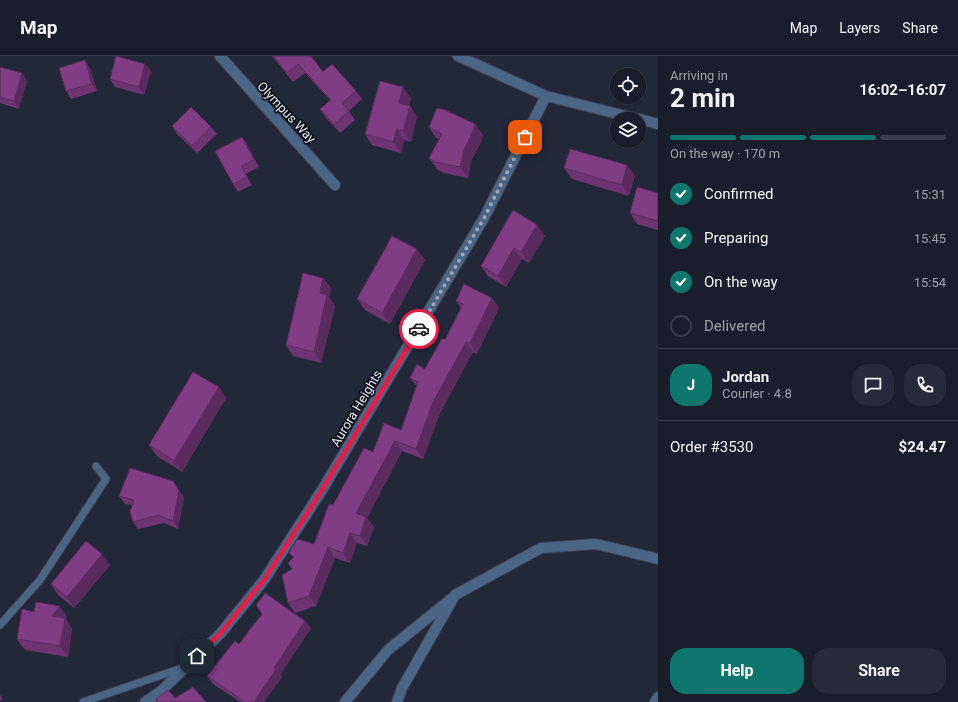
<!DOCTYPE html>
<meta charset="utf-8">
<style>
:root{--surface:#1a1d2c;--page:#272a38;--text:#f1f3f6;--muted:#9fa2a9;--line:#383b48;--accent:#0f766e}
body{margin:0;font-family:Roboto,sans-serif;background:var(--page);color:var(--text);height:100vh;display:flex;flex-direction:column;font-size:15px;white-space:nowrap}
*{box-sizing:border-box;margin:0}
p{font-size:13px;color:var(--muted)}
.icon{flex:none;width:22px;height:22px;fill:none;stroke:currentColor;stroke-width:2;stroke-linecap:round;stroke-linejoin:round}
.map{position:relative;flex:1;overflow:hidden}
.panel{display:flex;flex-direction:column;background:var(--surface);width:300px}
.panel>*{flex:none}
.controls{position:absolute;left:610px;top:12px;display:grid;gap:8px}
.controls a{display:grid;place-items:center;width:36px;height:36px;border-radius:50%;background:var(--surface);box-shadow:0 1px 3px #0004,0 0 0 1px var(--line);font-size:20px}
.pin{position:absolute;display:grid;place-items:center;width:34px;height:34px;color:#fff;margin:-17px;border-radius:8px;box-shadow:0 2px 6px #0006}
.courier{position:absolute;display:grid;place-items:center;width:40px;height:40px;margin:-20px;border:3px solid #e11d48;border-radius:50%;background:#fff;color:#222;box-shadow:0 1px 5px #0007}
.overview em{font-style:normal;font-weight:700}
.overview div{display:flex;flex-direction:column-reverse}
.overview{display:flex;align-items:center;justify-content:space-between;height:68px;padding:0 12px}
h1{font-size:26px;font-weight:700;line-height:30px}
.bar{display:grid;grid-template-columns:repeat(4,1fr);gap:6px 4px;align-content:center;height:48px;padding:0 12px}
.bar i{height:5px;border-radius:3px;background:var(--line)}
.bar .selected{background:var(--accent)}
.bar p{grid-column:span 4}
.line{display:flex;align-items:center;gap:10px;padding:0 12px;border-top:1px solid var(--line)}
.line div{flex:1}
.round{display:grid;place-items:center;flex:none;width:42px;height:42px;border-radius:16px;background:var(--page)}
ol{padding:0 12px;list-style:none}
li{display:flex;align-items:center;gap:12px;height:44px}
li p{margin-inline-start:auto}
li .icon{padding:4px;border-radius:50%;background:var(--accent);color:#fff;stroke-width:4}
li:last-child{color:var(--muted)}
li i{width:22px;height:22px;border:2px solid var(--line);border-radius:50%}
.primary-button{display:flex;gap:8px;margin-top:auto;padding:8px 12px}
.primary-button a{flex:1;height:46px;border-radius:16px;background:var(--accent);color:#fff;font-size:16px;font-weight:700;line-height:46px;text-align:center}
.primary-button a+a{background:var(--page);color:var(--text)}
header{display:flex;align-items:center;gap:24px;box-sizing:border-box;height:56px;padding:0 20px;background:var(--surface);border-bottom:1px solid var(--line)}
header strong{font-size:19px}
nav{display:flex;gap:22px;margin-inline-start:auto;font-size:14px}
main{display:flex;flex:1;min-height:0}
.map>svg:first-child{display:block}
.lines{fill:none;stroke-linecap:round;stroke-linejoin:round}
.service-casing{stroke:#3e4254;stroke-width:9}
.minor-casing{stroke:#3e4254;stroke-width:12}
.tertiary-casing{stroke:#3e4254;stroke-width:12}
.service{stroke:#4b6684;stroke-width:7}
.minor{stroke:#4b6684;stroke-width:10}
.tertiary{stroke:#4b6684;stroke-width:10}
.wall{fill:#6e3471}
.shaded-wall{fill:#5a2b5c}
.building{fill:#803d83;stroke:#5a2b5c}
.done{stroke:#a2a6b4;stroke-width:4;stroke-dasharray:0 7.2}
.route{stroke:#e11d48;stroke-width:5}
.labels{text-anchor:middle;stroke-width:3.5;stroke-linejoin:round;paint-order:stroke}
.street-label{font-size:13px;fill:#e7eaf6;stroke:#0f1119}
</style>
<header>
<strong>Map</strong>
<nav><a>Map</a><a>Layers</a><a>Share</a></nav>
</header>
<main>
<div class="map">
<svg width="658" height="646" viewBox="0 0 658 646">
<rect width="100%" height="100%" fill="#23273a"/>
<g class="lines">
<defs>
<g id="service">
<path d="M0,569L40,524L106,423L96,410"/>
<path d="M83,646L182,612"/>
</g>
<g id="minor">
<path d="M220,0L335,129"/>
<path d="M145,646L161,635L220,578L264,524L322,434L484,162L546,40"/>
<path d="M345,646L388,594L451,543"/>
<path d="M397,646L402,632L455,539L541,492L596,488L658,503"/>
<path d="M655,646L658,641"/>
</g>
<g id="tertiary">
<path d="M458,0L546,40L638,63"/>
<path d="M639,63L658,68"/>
</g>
</defs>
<use href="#service" class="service-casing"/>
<use href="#minor" class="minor-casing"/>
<use href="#tertiary" class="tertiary-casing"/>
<use href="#service" class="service"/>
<use href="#minor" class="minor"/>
<use href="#tertiary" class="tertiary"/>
</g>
<g class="wall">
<path d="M272,0H311L323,16L356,35L362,43L349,55L355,64L340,77L326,62L320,53L330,44L305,17L293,26Z"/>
<path d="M0,11L27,25L19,53L0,47Z"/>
<path d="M90,12L97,35L71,43L66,35Z"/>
<path d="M151,15L144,39L115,31L110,23Z"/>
<path d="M411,42L409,50H410L417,61L411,86L404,84L401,97L372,89L365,78Z"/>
<path d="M172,70L211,71L217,78L197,97L177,78Z"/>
<path d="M429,71L483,79L481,86L471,105L468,122L443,117L437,113L429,102L439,83L436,82Z"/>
<path d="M242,81L247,88L259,111L246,118L252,129L238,136L233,128Z"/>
<path d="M627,109L635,120L629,140L572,123L564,112Z"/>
<path d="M658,137V174L637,168L630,157Z"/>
<path d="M537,169L545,180L529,207L522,203L506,231L488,220L481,210Z"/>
<path d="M425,204L390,268L365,254L357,243Z"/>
<path d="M323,222L331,232L329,241L335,250L321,307L293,300L286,289Z"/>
<path d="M492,242L499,252L477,298L473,296L440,357L423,403L402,395L367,462L374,471L367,490L357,487L350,507L335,502L316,550L295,557L288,547L293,502L289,497L314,488L333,449L401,374L417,331L410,322L425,313L445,284L461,252L456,245Z"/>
<path d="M226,342L182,416L157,400L149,389Z"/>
<path d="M178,433L184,442L178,473L164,467L138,473L133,466L132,449L125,448L119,440Z"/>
<path d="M110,509L74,552L58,539L51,528Z"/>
<path d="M67,561L66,563L72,573L68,601L25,594L17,583Z"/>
<path d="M311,572L280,619L282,621L264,646H240L213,628L207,620L239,588Z"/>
<path d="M0,639L3,643L0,645Z"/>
</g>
<g class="shaded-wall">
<path d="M85,4L90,12L97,35L92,28Z"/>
<path d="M145,8L151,15L144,39L139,31Z"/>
<path d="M22,17L27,25L19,53L14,45Z"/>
<path d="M403,31L411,42L406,58L399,47Z"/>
<path d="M410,50L417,61L411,86L403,75Z"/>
<path d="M475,68L483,79L481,86L471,105L468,122L460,111L464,94Z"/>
<path d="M397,73L404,84L401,97L393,86Z"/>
<path d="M242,81L247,88L259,111L254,104Z"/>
<path d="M627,109L635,120L629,140L622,129Z"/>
<path d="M537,169L545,180L529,207L521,196Z"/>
<path d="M514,192L522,203L506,231L498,220Z"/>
<path d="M417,193L425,204L390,268L382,257Z"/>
<path d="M323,222L331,232L329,241L335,250L321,307L314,296L320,237Z"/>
<path d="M492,242L499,252L477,298L470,287Z"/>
<path d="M466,286L473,296L440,357L423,403L416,393L433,346Z"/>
<path d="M219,331L226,342L182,416L174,405Z"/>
<path d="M395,385L402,395L367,462L374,471L367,490L360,480L356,457Z"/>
<path d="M173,425L184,442L178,473L173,465Z"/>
<path d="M350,477L357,487L350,507L343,497Z"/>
<path d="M328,491L335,502L316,550L309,540Z"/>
<path d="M102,498L110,509L74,552L67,541Z"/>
<path d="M60,550L67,561L66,563L72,573L68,601L60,590L52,560Z"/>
<path d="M305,565L311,572L280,619L282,621L264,646H254L274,612Z"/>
</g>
<g class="building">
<path d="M116,0L145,8L139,31L110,23Z"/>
<path d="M273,0H311L323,16L332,8L356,35L342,47L349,55L334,69L320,53L331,44L298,8L287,17Z"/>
<path d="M85,4L92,28L66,35L59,12Z"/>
<path d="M0,11L22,17L14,45L0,41Z"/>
<path d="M380,25L403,31L399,47L410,50L403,75L397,73L393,86L365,78Z"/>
<path d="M191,51L211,71L192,90L172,70Z"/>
<path d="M437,52L445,54L475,68L473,75L464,94L460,111L435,106L429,102L442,78L429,71Z"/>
<path d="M242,81L254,104L241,110L247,121L233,128L215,95Z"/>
<path d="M570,93L627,109L622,129L564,112Z"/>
<path d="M637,131L658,137V165L630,157Z"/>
<path d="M513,154L537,169L521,196L514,192L498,220L481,210Z"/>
<path d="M392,180L417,193L382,257L357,243Z"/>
<path d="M303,217L323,222L320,237L327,239L314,296L286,289Z"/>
<path d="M464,228L492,242L470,287L466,286L433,346L416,393L395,385L356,457L366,461L360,480L350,477L343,497L328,491L309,540L288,547L282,519L292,513L288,507L294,501L289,497L297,483L314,488L329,448L333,449L364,392L373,396L384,367L401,374L418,326L410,322L417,308L425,313L442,282L445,284L463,248L456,245Z"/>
<path d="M193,316L219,331L174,405L149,389Z"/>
<path d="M130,412L173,425L179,435L173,465L159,459L133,466L130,456L134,444L119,440Z"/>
<path d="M86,485L102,498L67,541L51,528Z"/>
<path d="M265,537L305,565L274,612L276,613L254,646H245L207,620L235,585L239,588L262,558L256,549Z"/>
<path d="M36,546L60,550L52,560L65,562L60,590L17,583L22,553L34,556Z"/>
<path d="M193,631L206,646H158L156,643L168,634L175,642Z"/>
</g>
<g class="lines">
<path class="done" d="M419,273L484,162L525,81"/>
<path class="route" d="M197,600L220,578L264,524L322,434L419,273"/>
</g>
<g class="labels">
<g class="street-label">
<text transform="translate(287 56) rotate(47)" y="5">Olympus Way</text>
<text transform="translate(356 352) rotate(-59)" y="5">Aurora Heights</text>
</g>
</g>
</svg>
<div class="controls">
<a><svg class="icon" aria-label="locate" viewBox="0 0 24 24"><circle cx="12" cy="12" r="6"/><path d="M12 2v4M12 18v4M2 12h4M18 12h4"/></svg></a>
<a><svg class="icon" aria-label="layers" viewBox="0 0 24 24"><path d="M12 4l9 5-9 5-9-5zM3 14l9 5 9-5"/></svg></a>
</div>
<div class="pin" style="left:525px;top:81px;background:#ea580c"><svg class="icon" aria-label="bag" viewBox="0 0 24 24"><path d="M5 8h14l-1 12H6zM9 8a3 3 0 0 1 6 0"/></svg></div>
<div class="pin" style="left:197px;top:600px;background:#1f2937"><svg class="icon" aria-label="home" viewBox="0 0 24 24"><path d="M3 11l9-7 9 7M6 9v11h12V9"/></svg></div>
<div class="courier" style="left:419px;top:273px"><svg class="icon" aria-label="car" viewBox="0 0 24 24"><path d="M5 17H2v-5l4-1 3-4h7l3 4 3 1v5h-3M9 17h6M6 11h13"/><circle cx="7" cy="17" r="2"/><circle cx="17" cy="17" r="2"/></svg></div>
</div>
<section class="panel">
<div class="overview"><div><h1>2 min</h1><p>Arriving in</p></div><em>16:02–16:07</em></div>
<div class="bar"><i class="selected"></i><i class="selected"></i><i class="selected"></i><i></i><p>On the way · 170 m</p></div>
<ol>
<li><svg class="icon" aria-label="check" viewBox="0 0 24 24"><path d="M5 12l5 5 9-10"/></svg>Confirmed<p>15:31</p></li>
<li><svg class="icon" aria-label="check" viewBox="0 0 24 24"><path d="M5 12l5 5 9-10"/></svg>Preparing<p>15:45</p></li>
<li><svg class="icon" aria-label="check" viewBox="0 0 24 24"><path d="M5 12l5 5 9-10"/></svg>On the way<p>15:54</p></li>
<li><i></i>Delivered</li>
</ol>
<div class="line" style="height:72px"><b class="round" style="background:var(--accent);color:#fff">J</b><div><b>Jordan</b><p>Courier · 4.8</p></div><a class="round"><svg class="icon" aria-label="chat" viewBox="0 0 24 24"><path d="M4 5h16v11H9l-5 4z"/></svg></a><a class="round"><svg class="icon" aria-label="phone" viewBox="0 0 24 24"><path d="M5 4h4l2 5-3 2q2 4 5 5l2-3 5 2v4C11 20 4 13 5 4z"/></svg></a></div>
<div class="line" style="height:52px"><div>Order #3530</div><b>$24.47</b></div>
<div class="primary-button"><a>Help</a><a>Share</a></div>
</section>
</main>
